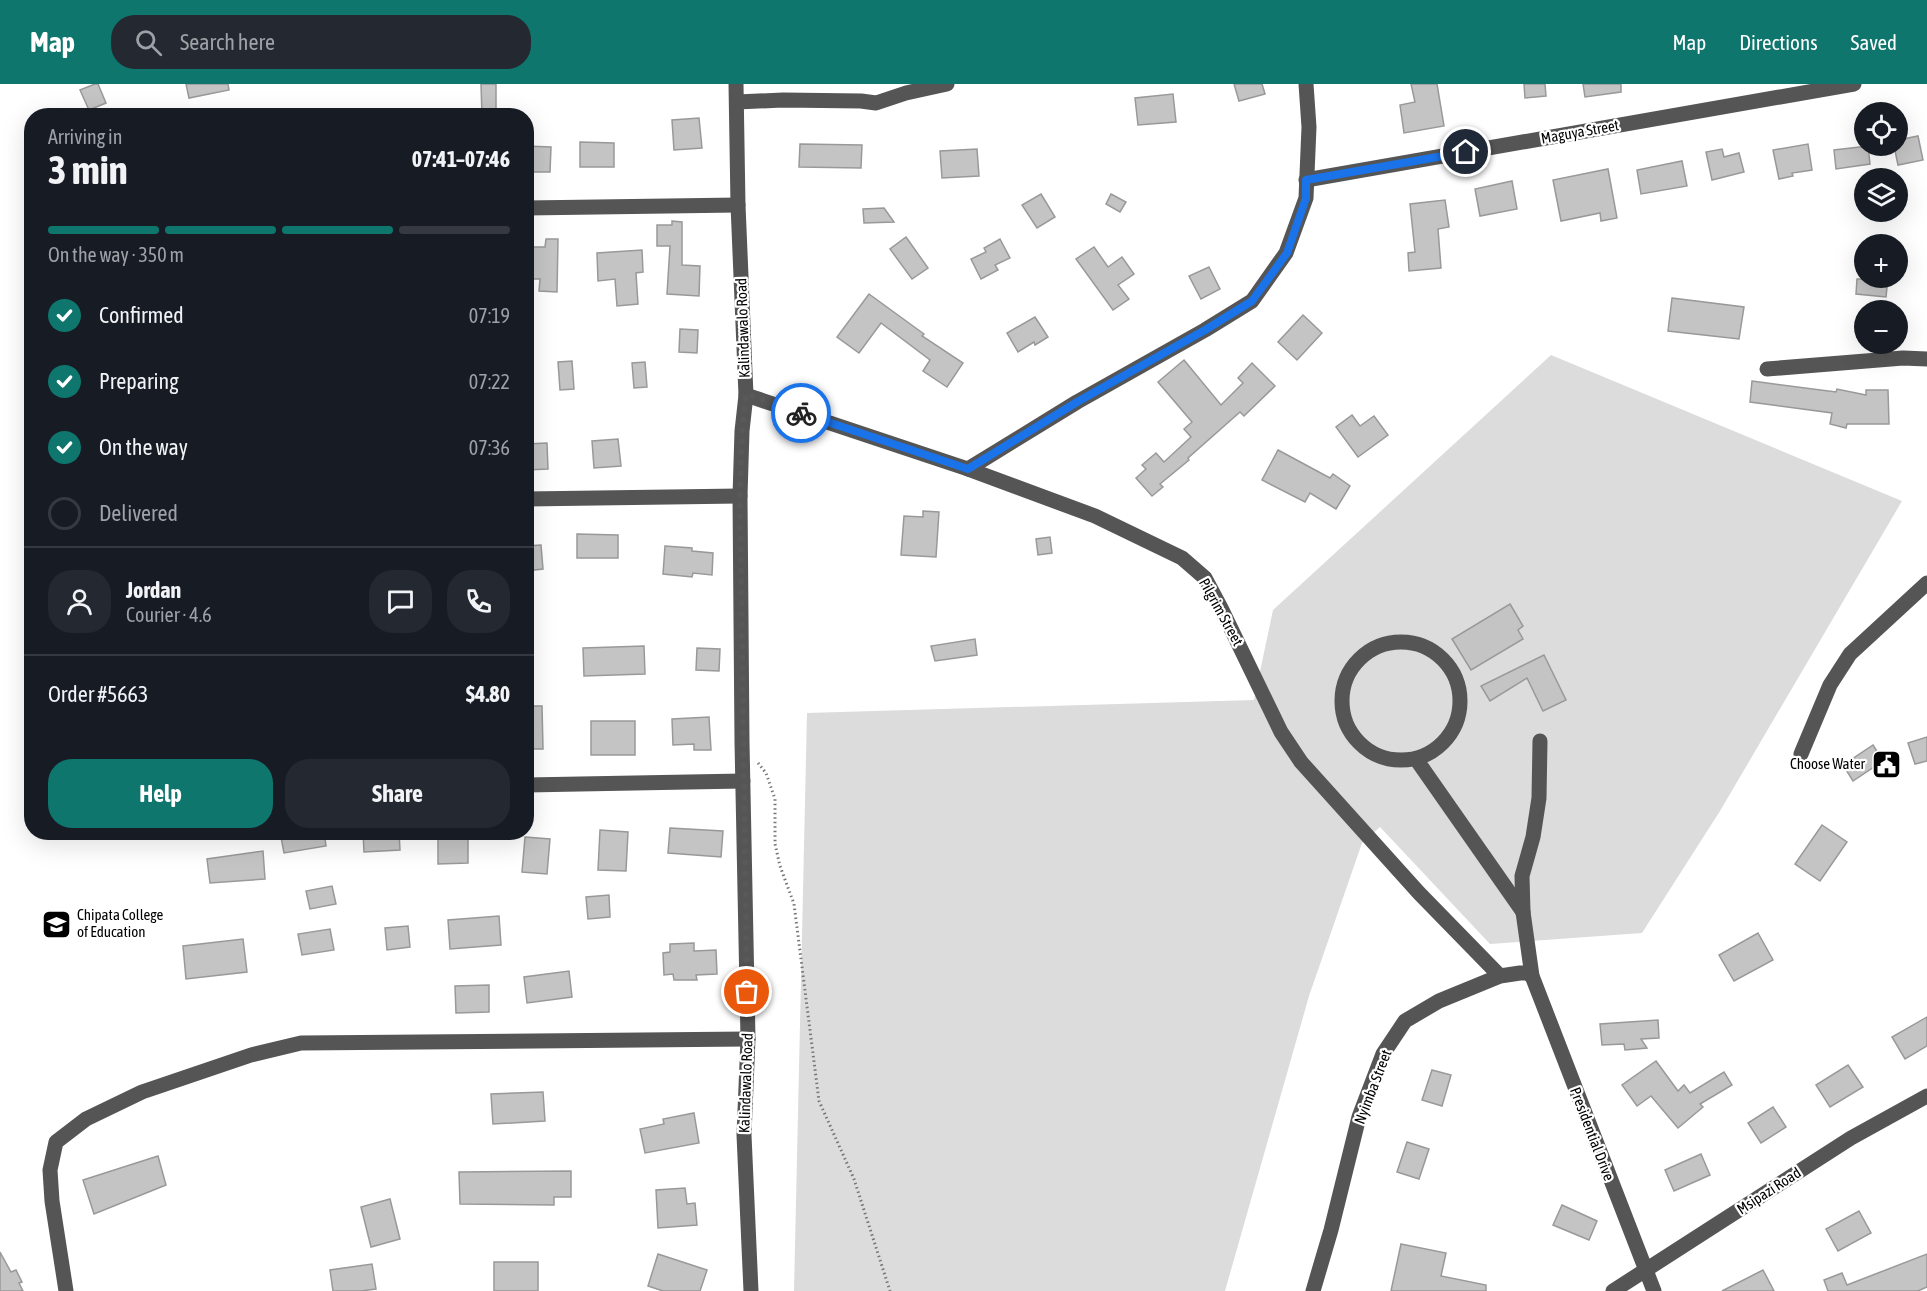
<!DOCTYPE html>
<meta charset="utf-8">
<style>
:root{--surface:#171b24;--page:#242831;--text:#f1f3f6;--muted:#9ea1a6;--line:#363941;--accent:#0f766e}
body{margin:0;font-family:"Asap Condensed",sans-serif;background:var(--page);color:var(--text);height:100vh;display:flex;flex-direction:column;font-size:22px;white-space:nowrap}
*{box-sizing:border-box;margin:0}
p{font-size:20px;color:var(--muted)}
.icon{flex:none;width:33px;height:33px;fill:none;stroke:currentColor;stroke-width:2;stroke-linecap:round;stroke-linejoin:round}
.map{position:relative;flex:1;overflow:hidden}
.panel{position:absolute;left:24px;top:24px;width:510px;height:732px;display:flex;flex-direction:column;background:var(--surface);border-radius:24px;box-shadow:0 6px 24px #0002}
.panel>*{flex:none}
.controls{position:absolute;left:1854px;top:18px;display:grid;gap:12px}
.controls a{display:grid;place-items:center;width:54px;height:54px;border-radius:50%;background:var(--surface);box-shadow:0 6px 24px #0002;font-size:30px}
.pin{position:absolute;display:grid;place-items:center;width:51px;height:51px;color:#fff;margin:-26px;border:3px solid #fff;border-radius:50%;box-shadow:0 2px 6px #0007}
.courier{position:absolute;display:grid;place-items:center;width:60px;height:60px;margin:-30px;border:4px solid #1a73e8;border-radius:50%;background:#fff;color:#222;box-shadow:0 2px 8px #0007}
.overview em{font-style:normal;font-weight:700}
.overview div{display:flex;flex-direction:column-reverse}
.overview{display:flex;align-items:center;justify-content:space-between;height:102px;padding:0 24px}
h1{font-size:39px;font-weight:700;line-height:45px}
.bar{display:grid;grid-template-columns:repeat(4,1fr);gap:9px 6px;align-content:center;height:72px;padding:0 24px}
.bar i{height:8px;border-radius:4px;background:var(--line)}
.bar .active{background:var(--accent)}
.bar p{grid-column:span 4}
.line{display:flex;align-items:center;gap:15px;padding:0 24px;border-top:2px solid var(--line)}
.line div{flex:1}
.round{display:grid;place-items:center;flex:none;width:63px;height:63px;border-radius:24px;background:var(--page)}
ol{padding:0 24px;list-style:none}
li{display:flex;align-items:center;gap:18px;height:66px}
li p{margin-inline-start:auto}
li .icon{padding:6px;border-radius:50%;background:var(--accent);color:#fff;stroke-width:4}
li:last-child{color:var(--muted)}
li i{width:33px;height:33px;border:3px solid var(--line);border-radius:50%}
.primary-button{display:flex;gap:12px;margin-top:auto;padding:12px 24px}
.primary-button a{flex:1;height:69px;border-radius:24px;background:var(--accent);color:#fff;font-size:24px;font-weight:700;line-height:69px;text-align:center}
.primary-button a+a{background:var(--page);color:var(--text)}
header{display:flex;align-items:center;gap:36px;box-sizing:border-box;height:84px;padding:0 30px;background:var(--accent);color:#fff}
header strong{font-size:28px}
nav{display:flex;gap:33px;margin-inline-start:auto;font-size:21px}
.search{width:420px;height:54px;background:var(--page);display:flex;align-items:center;gap:15px;box-sizing:border-box;padding:0 21px;border-radius:24px;color:var(--muted);font-size:22px}
.map>svg:first-child{display:block}
.green{fill:#dcdcdc}
.building{fill:#c4c4c4;stroke:#999;stroke-width:1.5}
.lines{fill:none;stroke-linecap:round;stroke-linejoin:round}
.path{stroke:#777;stroke-width:3;stroke-dasharray:1.5 3;stroke-linecap:butt}
.minor{stroke:#555;stroke-width:15}
.done{stroke:#595959;stroke-width:6;stroke-dasharray:0 10.8}
.route{stroke:#1a73e8;stroke-width:8}
.labels{text-anchor:middle;stroke-width:4.5;stroke-linejoin:round;paint-order:stroke}
.street-label{font-size:15px;fill:#000;stroke:#fff}
.poi-label{font-size:15px;fill:#000;stroke:#fff;text-anchor:end}
</style>
<header>
<strong>Map</strong>
<div class="search"><svg class="icon" aria-label="search" viewBox="0 0 24 24"><circle cx="10" cy="10" r="6"/><path d="M15 15l6 6"/></svg>Search here</div>
<nav><a>Map</a><a>Directions</a><a>Saved</a></nav>
</header>
<div class="map">
<svg width="1927" height="1207" viewBox="0 0 1927 1207">
<rect width="100%" height="100%" fill="#fff"/>
<path class="green" d="M1551,271L1902,417L1720,727L1642,849L1490,860L1380,743L1362,759L1309,912L1225,1207H794L807,629L1254,616L1273,526Z"/>
<g class="building">
<path d="M95,0H98L106,19L89,26L80,6Z"/>
<path d="M186,0H228L229,6L189,14Z"/>
<path d="M481,0H496V32H482Z"/>
<path d="M1234,0H1262L1265,10L1239,17Z"/>
<path d="M1411,0H1437L1444,42L1404,49L1400,21L1415,18Z"/>
<path d="M1524,0H1545L1546,12L1525,14Z"/>
<path d="M1583,0H1621V8L1585,13Z"/>
<path d="M1173,10L1176,38L1138,41L1135,14Z"/>
<path d="M699,34L702,64L674,66L672,36Z"/>
<path d="M1918,52L1923,76L1898,81L1894,62H1898V56Z"/>
<path d="M580,58L614,59V83H580Z"/>
<path d="M800,60L862,61L861,84L799,83Z"/>
<path d="M1808,60L1812,86L1792,89L1793,92L1779,95L1773,66Z"/>
<path d="M526,62L551,63L550,88H526Z"/>
<path d="M1868,62L1870,80L1836,85L1834,66Z"/>
<path d="M977,65L979,92L942,94L940,67Z"/>
<path d="M1722,65L1724,73L1739,69L1744,88L1712,96L1706,68Z"/>
<path d="M1682,77L1687,102L1641,110L1637,86Z"/>
<path d="M1608,85L1617,134L1601,137L1600,129L1561,137L1553,96Z"/>
<path d="M1512,97L1517,125L1480,132L1475,105Z"/>
<path d="M1041,110L1055,133L1037,144L1022,121Z"/>
<path d="M1111,110L1126,118L1120,128L1106,120Z"/>
<path d="M1445,116L1449,143L1438,145L1441,184L1409,187L1408,169L1415,168L1410,120Z"/>
<path d="M884,124L894,138L864,139L863,125Z"/>
<path d="M672,137L682,138V181L700,182L699,212L667,210L670,162H657V141H672Z"/>
<path d="M906,153L928,184L912,195L890,165Z"/>
<path d="M546,155H558L557,208L539,207L540,195H526V163H545Z"/>
<path d="M1000,155L1010,174L995,181L998,186L981,195L971,175L986,168L984,164Z"/>
<path d="M1094,163L1108,183L1122,173L1134,190L1118,201L1129,215L1113,226L1076,175Z"/>
<path d="M642,166L643,188L636,189L638,220L617,222L615,195L598,197L597,169Z"/>
<path d="M1209,183L1220,205L1201,215L1189,192Z"/>
<path d="M1865,194H1888L1886,213L1856,210L1857,195H1865Z"/>
<path d="M869,210L924,250L922,252L963,279L947,303L923,287L930,276L881,239L859,269L837,253Z"/>
<path d="M1672,214L1744,223L1739,255L1668,247Z"/>
<path d="M1303,231L1322,249L1297,276L1278,258Z"/>
<path d="M1035,233L1048,253L1035,261L1034,258L1018,268L1007,249Z"/>
<path d="M680,245L698,246L697,269L679,268Z"/>
<path d="M1184,276L1221,321L1243,299L1238,294L1252,279L1275,302L1244,332L1240,328L1188,374L1189,376L1160,400L1163,403L1152,412L1136,394L1146,385L1142,381L1156,369L1164,378L1191,353L1184,345L1192,338L1158,298Z"/>
<path d="M572,277L574,305L560,306L558,278Z"/>
<path d="M645,278L647,303L634,304L632,279Z"/>
<path d="M1752,297L1836,308L1837,305L1866,311V306H1888L1889,340H1847L1846,344L1830,340L1832,329L1750,318Z"/>
<path d="M1352,331L1360,342L1374,332L1388,351L1358,373L1336,343Z"/>
<path d="M618,355L621,382L594,384L592,357Z"/>
<path d="M547,359L548,385L526,386V360Z"/>
<path d="M1278,366L1330,394L1333,390L1350,402L1336,425L1310,409L1305,418L1262,396Z"/>
<path d="M923,427L939,428L936,473L901,471L904,432L923,433Z"/>
<path d="M577,450L618,451V474H577Z"/>
<path d="M1050,453L1052,469L1038,471L1036,455Z"/>
<path d="M541,461L543,485L526,487V462Z"/>
<path d="M665,462L692,464V467L713,469L712,491L693,489L692,493L663,490Z"/>
<path d="M1510,520L1523,542L1518,546L1523,555L1471,586L1452,555Z"/>
<path d="M975,555L977,571L935,577L931,562Z"/>
<path d="M644,562L645,590L584,592L583,564Z"/>
<path d="M697,564L720,565L719,587L696,586Z"/>
<path d="M1544,571L1566,616L1543,627L1527,594L1490,617L1481,602Z"/>
<path d="M526,622H542L543,665H526Z"/>
<path d="M709,633L711,666H694V660L673,661L672,635Z"/>
<rect x="591" y="637" width="44" height="34"/>
<path d="M1927,653V677L1915,680L1908,659Z"/>
<path d="M1873,661L1883,677L1853,697L1843,681Z"/>
<path d="M1822,741L1847,758L1820,797L1795,780Z"/>
<path d="M670,744L723,747L721,773L668,769Z"/>
<path d="M600,746L628,748L626,787L598,786Z"/>
<path d="M280,748H324L326,762L284,769Z"/>
<path d="M363,748H399L400,766L364,768Z"/>
<path d="M438,748H468V779L438,780Z"/>
<path d="M525,753L550,755L547,790L522,788Z"/>
<path d="M263,767L265,795L210,799L207,775Z"/>
<path d="M332,802L336,820L310,825L306,807Z"/>
<path d="M609,811L610,833L588,835L586,813Z"/>
<path d="M499,832L501,861L450,865L448,836Z"/>
<path d="M408,842L410,863L387,866L385,844Z"/>
<path d="M330,845L334,866L302,871L298,850Z"/>
<path d="M1758,849L1773,876L1734,897L1719,871Z"/>
<path d="M243,855L247,888L186,895L183,862Z"/>
<path d="M694,859V867L716,866L717,890L696,891L697,896H674L673,890L664,891L663,869L670,868V860Z"/>
<path d="M569,887L572,913L527,919L524,893Z"/>
<path d="M489,901V928L456,929L455,902Z"/>
<path d="M1927,933V962L1905,975L1892,953Z"/>
<path d="M1658,936L1659,954L1641,955L1647,964L1625,966L1624,960L1602,961L1600,940Z"/>
<path d="M1656,977L1678,1007L1684,1001L1690,1009L1724,988L1732,1001L1700,1020L1703,1023L1678,1044L1651,1012L1637,1022L1622,1001Z"/>
<path d="M1848,981L1863,1003L1830,1023L1816,1001Z"/>
<path d="M1432,986L1451,991L1442,1022L1422,1016Z"/>
<path d="M543,1008L545,1037L493,1040L491,1010Z"/>
<path d="M1773,1023L1786,1043L1761,1059L1748,1039Z"/>
<path d="M694,1029L699,1059L645,1069L640,1045L664,1040L663,1035Z"/>
<path d="M1407,1058L1429,1065L1419,1095L1397,1088Z"/>
<path d="M1701,1070L1710,1091L1674,1107L1665,1086Z"/>
<path d="M158,1072L166,1101L94,1130L83,1096Z"/>
<path d="M571,1087V1113H554V1121L460,1120L459,1088Z"/>
<path d="M685,1104L687,1120L695,1119L697,1141L658,1144L656,1106Z"/>
<path d="M390,1115L400,1155L371,1163L361,1123Z"/>
<path d="M1562,1121L1597,1137L1589,1156L1553,1141Z"/>
<path d="M1859,1127L1871,1149L1838,1167L1826,1145Z"/>
<path d="M1401,1160L1446,1169L1441,1192L1486,1201V1207H1391Z"/>
<path d="M0,1168L11,1188L16,1186L22,1198L19,1199L23,1207H0Z"/>
<path d="M658,1170L707,1186L700,1207H663L648,1202Z"/>
<path d="M1927,1170V1203L1918,1207H1828L1824,1196L1842,1189L1847,1201Z"/>
<rect x="494" y="1178" width="44" height="29"/>
<path d="M372,1180L376,1205L361,1207H333L330,1186Z"/>
<path d="M1763,1186L1774,1207H1722Z"/>
</g>
<g class="lines">
<path class="path" d="M758,679L766,689L775,715V760L780,782L794,820L819,1017L854,1095L890,1207"/>
<g class="minor">
<path d="M736,0L738,121L746,311L742,347L740,412L742,658L748,955L744,1051L751,1207"/>
<path d="M737,18L783,16L861,17L876,19L906,9L947,0"/>
<path d="M1306,96L1854,0"/>
<path d="M526,124L738,121"/>
<path d="M1767,285L1903,274L1927,275"/>
<path d="M746,311L968,385L1095,432L1182,474L1205,494L1221,524L1281,648L1301,678L1419,809L1500,892"/>
<path d="M968,385L1077,318L1205,246L1252,217L1286,169L1306,114L1309,43L1306,0"/>
<path d="M526,415L740,412"/>
<circle cx="1401" cy="617" r="59"/>
<path d="M1540,657L1539,714L1533,753L1522,792L1523,828L1532,892L1654,1207"/>
<path d="M1801,670L1830,601L1850,570L1927,499"/>
<path d="M1416,675L1523,828"/>
<path d="M526,701L743,697"/>
<path d="M66,1207L52,1117L50,1086L56,1058L86,1035L142,1008L251,971L301,959L748,955"/>
<path d="M1313,1207L1331,1146L1359,1033L1383,970L1405,937L1439,917L1500,892L1520,889H1527L1532,892"/>
<path d="M1613,1207L1851,1054L1927,1012"/>
</g>
</g>
<g class="lines">
<path class="done" d="M747,908L740,412L742,347L746,310L801,329"/>
<path class="route" d="M801,329L968,385L1077,318L1205,246L1252,217L1287,169L1306,114V96L1466,68"/>
</g>
<defs>
<symbol id="civic-square" viewBox="-11 -11 22 22"><rect x="-9" y="-9" width="18" height="18" rx="4" fill="#000" stroke="#fff"/><path d="M-.6-6.5H3V-4.5H.6V-3L4-1V1h2V6H-6V1h2V-1L-.6-3ZM-1.2 2.5V6h2.4V2.5Z" fill="#fff"/></symbol>
<symbol id="school-square" viewBox="-11 -11 22 22"><rect x="-9" y="-9" width="18" height="18" rx="4" fill="#000" stroke="#fff"/><path d="M0-5L7-2L0 1L-7-2ZM-4 1L0 2.5L4 1V4Q0 6-4 4Z" fill="#fff"/></symbol>
</defs>
<g fill-rule="evenodd">
<use href="#civic-square" x="1870" y="664" width="33" height="33"/>
<use href="#school-square" x="40" y="824" width="33" height="33"/>
</g>
<g class="labels">
<g class="street-label">
<text transform="translate(1580 48) rotate(-10)" y="5">Maguya Street</text>
<text transform="translate(743 244) rotate(-92)" y="5">Kalindawalo Road</text>
<text transform="translate(1221 528) rotate(61)" y="5">Pilgrim Street</text>
<text transform="translate(746 999) rotate(-88)" y="5">Kalindawalo Road</text>
<text transform="translate(1373 1003) rotate(-69)" y="5">Nyimba Street</text>
<text transform="translate(1592 1050) rotate(69)" y="5">Presidential Drive</text>
<text transform="translate(1769 1107) rotate(-33)" y="5">Msipazi Road</text>
</g>
<g class="poi-label">
<text x="1865" y="685">Choose Water</text>
<text x="77" y="836" text-anchor="start">Chipata College<tspan x="77" dy="17">of Education</tspan></text>
</g>
</g>
</svg>
<div class="controls">
<a><svg class="icon" aria-label="locate" viewBox="0 0 24 24"><circle cx="12" cy="12" r="6"/><path d="M12 2v4M12 18v4M2 12h4M18 12h4"/></svg></a>
<a><svg class="icon" aria-label="layers" viewBox="0 0 24 24"><path d="M12 4l9 5-9 5-9-5zM3 14l9 5 9-5"/></svg></a>
<a>+</a>
<a>−</a>
</div>
<div class="pin" style="left:747px;top:908px;background:#ea580c"><svg class="icon" aria-label="bag" viewBox="0 0 24 24"><path d="M5 8h14l-1 12H6zM9 8a3 3 0 0 1 6 0"/></svg></div>
<div class="pin" style="left:1466px;top:68px;background:#1f2937"><svg class="icon" aria-label="home" viewBox="0 0 24 24"><path d="M3 11l9-7 9 7M6 9v11h12V9"/></svg></div>
<div class="courier" style="left:801px;top:329px"><svg class="icon" aria-label="bike" viewBox="0 0 24 24"><circle cx="6" cy="16" r="4"/><circle cx="18" cy="16" r="4"/><path d="M6 16l4-8h5l3 8M10 8l3 8H6M13 5h3"/></svg></div>
<section class="panel">
<div class="overview"><div><h1>3 min</h1><p>Arriving in</p></div><em>07:41–07:46</em></div>
<div class="bar"><i class="active"></i><i class="active"></i><i class="active"></i><i></i><p>On the way · 350 m</p></div>
<ol>
<li><svg class="icon" aria-label="check" viewBox="0 0 24 24"><path d="M5 12l5 5 9-10"/></svg>Confirmed<p>07:19</p></li>
<li><svg class="icon" aria-label="check" viewBox="0 0 24 24"><path d="M5 12l5 5 9-10"/></svg>Preparing<p>07:22</p></li>
<li><svg class="icon" aria-label="check" viewBox="0 0 24 24"><path d="M5 12l5 5 9-10"/></svg>On the way<p>07:36</p></li>
<li><i></i>Delivered</li>
</ol>
<div class="line" style="height:108px"><a class="round"><svg class="icon" aria-label="person" viewBox="0 0 24 24"><circle cx="12" cy="8" r="4"/><path d="M4 21q1-7 8-7t8 7"/></svg></a><div><b>Jordan</b><p>Courier · 4.6</p></div><a class="round"><svg class="icon" aria-label="chat" viewBox="0 0 24 24"><path d="M4 5h16v11H9l-5 4z"/></svg></a><a class="round"><svg class="icon" aria-label="phone" viewBox="0 0 24 24"><path d="M5 4h4l2 5-3 2q2 4 5 5l2-3 5 2v4C11 20 4 13 5 4z"/></svg></a></div>
<div class="line" style="height:78px"><div>Order #5663</div><b>$4.80</b></div>
<div class="primary-button"><a>Help</a><a>Share</a></div>
</section>
</div>
